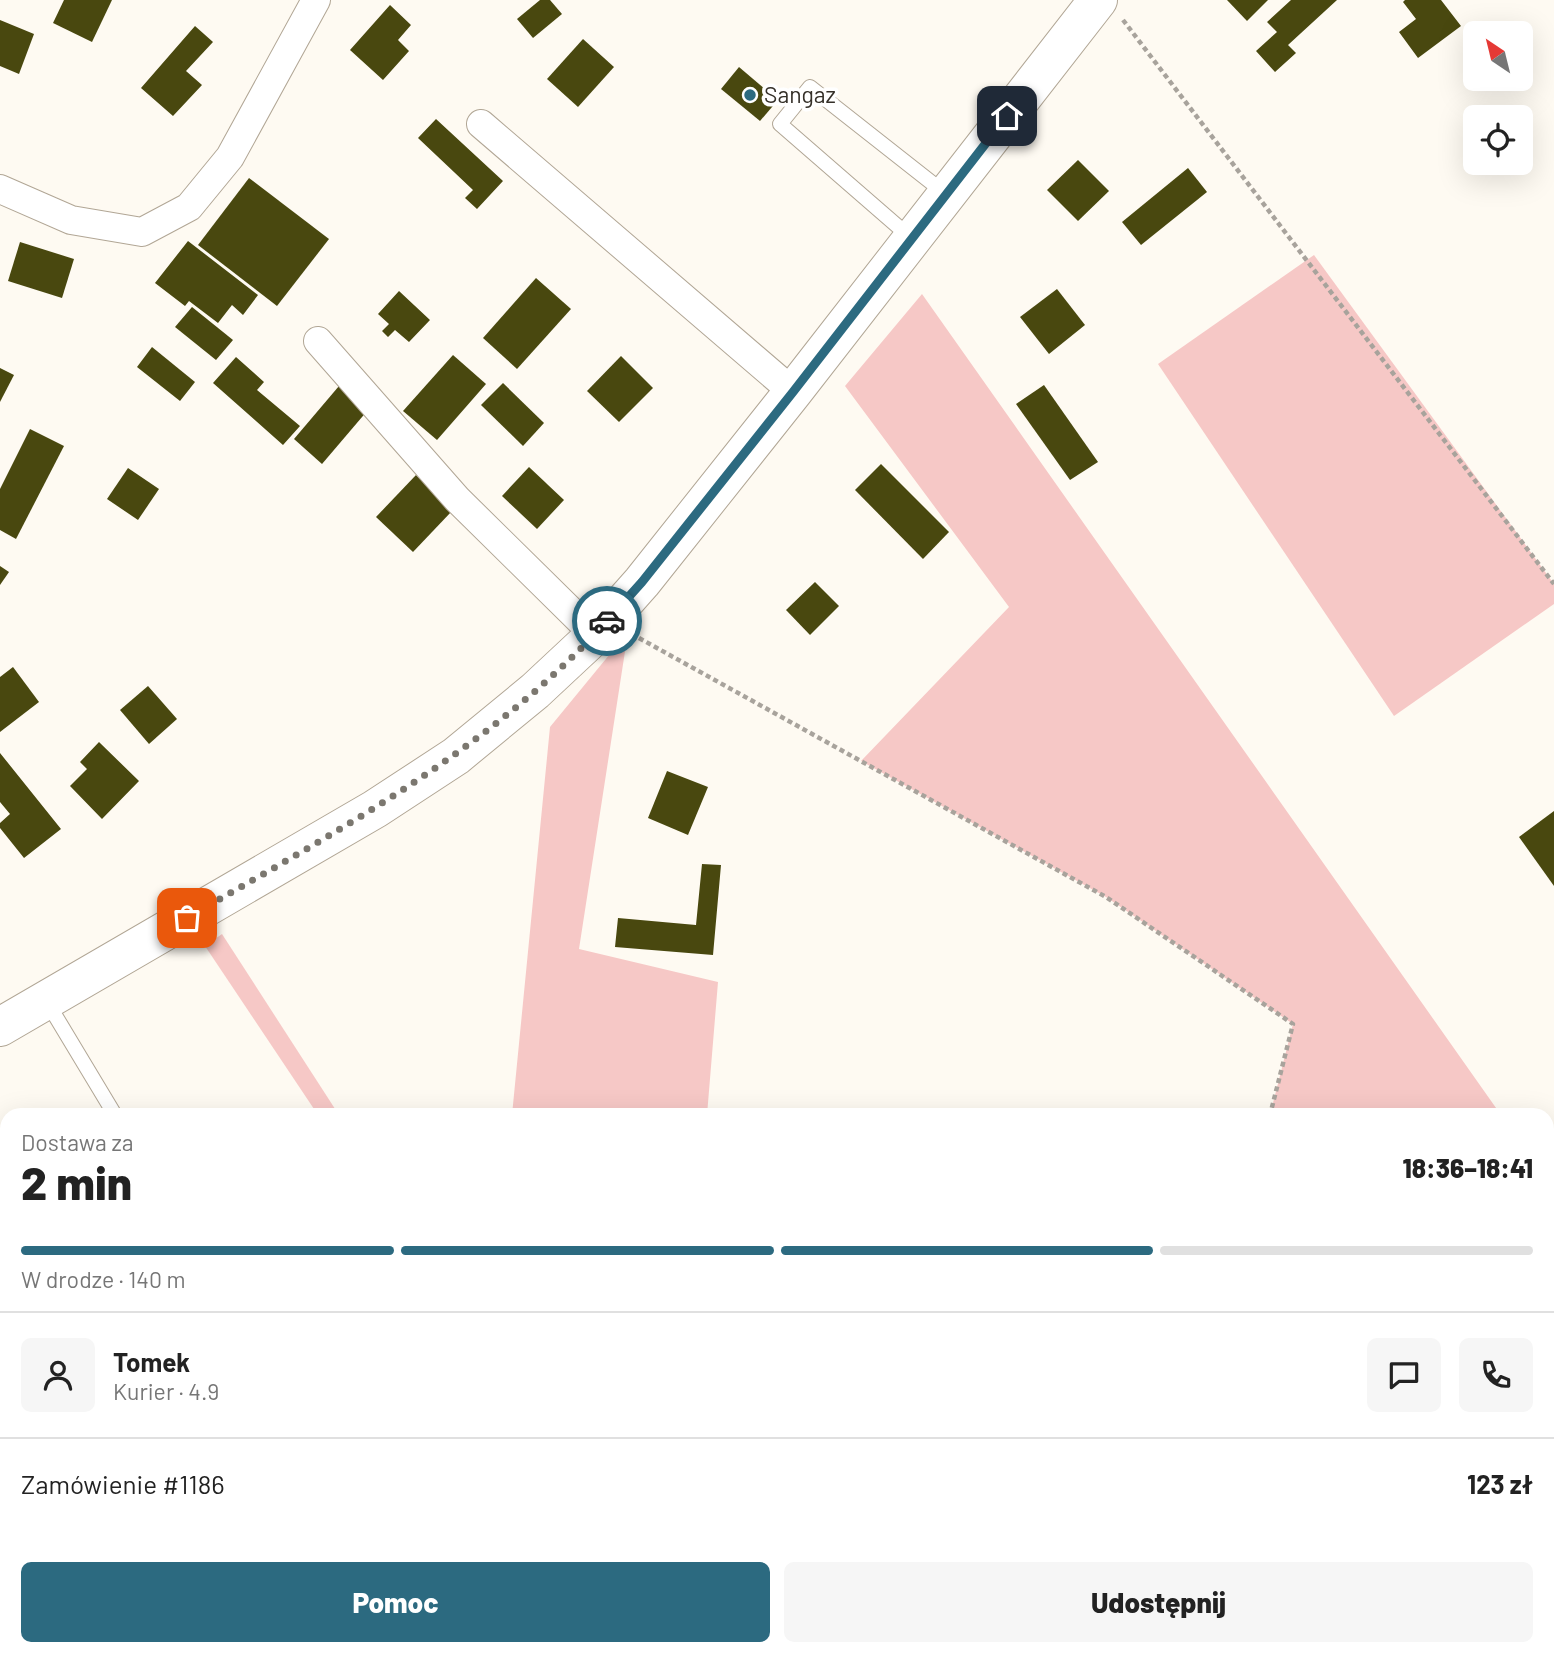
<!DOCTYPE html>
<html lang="pl">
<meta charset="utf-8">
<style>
:root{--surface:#fff;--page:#f6f6f6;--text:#222;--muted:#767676;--line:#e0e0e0;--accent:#2c6a80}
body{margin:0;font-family:Barlow,sans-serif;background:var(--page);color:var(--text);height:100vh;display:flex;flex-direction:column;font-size:26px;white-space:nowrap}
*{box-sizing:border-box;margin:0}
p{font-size:23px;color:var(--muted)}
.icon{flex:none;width:38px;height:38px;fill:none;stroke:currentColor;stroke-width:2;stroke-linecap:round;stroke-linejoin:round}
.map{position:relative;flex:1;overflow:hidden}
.side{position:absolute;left:0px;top:1108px;width:1554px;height:548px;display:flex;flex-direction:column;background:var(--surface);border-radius:21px 21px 0 0;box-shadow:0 7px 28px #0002}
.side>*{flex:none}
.needle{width:46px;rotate:325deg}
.fabs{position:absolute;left:1463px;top:21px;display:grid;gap:14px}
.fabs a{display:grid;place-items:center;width:70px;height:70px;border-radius:10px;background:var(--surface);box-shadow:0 7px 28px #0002;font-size:35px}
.pin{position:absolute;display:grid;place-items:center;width:60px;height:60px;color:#fff;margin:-30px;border-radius:14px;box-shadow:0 4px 10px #0006}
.courier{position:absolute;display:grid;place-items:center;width:70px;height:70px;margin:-35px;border:5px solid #2c6a80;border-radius:50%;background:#fff;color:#222;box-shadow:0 2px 9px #0007}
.headline em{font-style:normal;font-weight:800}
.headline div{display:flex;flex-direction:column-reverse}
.headline{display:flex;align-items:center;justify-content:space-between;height:119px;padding:0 21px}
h1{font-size:46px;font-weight:800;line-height:52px}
.bar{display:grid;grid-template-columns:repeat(4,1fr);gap:10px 7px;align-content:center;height:84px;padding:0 21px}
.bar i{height:9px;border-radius:5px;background:var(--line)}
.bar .current{background:var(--accent)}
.bar p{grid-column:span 4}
.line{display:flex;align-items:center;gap:18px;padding:0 21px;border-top:2px solid var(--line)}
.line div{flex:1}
.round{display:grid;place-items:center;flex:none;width:74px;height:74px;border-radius:10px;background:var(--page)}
.action{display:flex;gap:14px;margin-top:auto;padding:14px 21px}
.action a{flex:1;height:80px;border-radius:10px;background:var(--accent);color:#fff;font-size:28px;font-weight:800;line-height:80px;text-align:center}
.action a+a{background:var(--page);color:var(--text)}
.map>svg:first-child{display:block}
.green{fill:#f6c8c6}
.building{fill:#49480f}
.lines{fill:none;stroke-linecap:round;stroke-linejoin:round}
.service-casing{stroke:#b1a695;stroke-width:16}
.minor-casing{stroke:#b1a695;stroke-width:30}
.primary-casing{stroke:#b1a695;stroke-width:40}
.path{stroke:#a8a39c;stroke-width:4.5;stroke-dasharray:5 3.5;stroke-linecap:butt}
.service{stroke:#fff;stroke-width:14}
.minor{stroke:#fff;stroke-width:28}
.primary{stroke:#fff;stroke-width:38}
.done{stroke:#7b776f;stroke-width:7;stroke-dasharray:0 12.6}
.route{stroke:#2c6a80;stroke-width:9}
.poi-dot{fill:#2c6a80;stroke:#fff;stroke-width:2.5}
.labels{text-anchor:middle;stroke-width:7;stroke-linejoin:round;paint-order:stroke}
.poi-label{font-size:23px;fill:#353029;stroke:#fff;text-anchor:start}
</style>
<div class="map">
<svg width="1554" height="1655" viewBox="0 0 1554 1655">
<rect width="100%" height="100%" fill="#fefaf2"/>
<g class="green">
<path d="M1314,255L1554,584V604L1394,716L1158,364Z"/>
<path d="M922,294L1501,1115H1270L1293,1024L1106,897L861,761L1009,607L845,386Z"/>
<path d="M628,632L579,949L718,982L707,1115H512L550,727Z"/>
<path d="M222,934L339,1115H318L205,946Z"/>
<path d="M1547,1181L1554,1191V1291L1547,1295Z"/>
<path d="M800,1648L809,1655H157L149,1649Z"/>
<path d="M1236,1648L1308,1649L1311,1655H1232Z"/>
</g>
<g class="building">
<path d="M64,0H112L92,42L53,23Z"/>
<path d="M540,0H550L562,14L533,38L517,19Z"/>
<path d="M1227,0H1268L1247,21Z"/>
<path d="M1291,0H1337L1288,45L1296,53L1275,72L1256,51L1277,32L1267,22Z"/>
<path d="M1405,0H1441L1461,26L1418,58L1399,32L1416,19L1403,2Z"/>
<path d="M390,5L411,25L398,40L409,51L383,80L350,50Z"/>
<path d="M0,20L34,34L19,74L0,66Z"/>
<path d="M195,26L213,42L186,71L202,85L173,116L141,88Z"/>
<path d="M583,39L614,67L578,107L547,79Z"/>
<path d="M739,67L778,100L760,121L721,89Z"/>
<path d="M436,119L503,181L477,209L465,198L473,190L418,138Z"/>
<path d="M1078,160L1109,191L1078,221L1047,190Z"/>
<path d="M1188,168L1207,192L1141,245L1122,222Z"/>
<path d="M249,178L329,239L277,306L198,245Z"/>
<path d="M188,241L258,295L243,315L232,305L218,323L189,301L185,306L155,283Z"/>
<path d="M20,242L74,259L62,298L8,281Z"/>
<path d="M536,278L571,309L517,369L483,338Z"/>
<path d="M1057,289L1085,325L1049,354L1020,317Z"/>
<path d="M399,291L430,320L409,342L395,330L388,337L382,331L389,324L378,314Z"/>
<path d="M192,307L233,340L216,360L175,327Z"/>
<path d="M152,347L195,382L180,401L137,367Z"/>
<path d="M453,355L486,384L437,440L403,411Z"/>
<path d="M621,356L653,388L619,422L587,391Z"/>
<path d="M236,357L264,382L257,390L300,426L283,445L213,383Z"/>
<path d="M0,368L14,375L0,402Z"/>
<path d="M503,383L544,423L523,446L481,405Z"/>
<path d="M1044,385L1098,462L1070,480L1016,404Z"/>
<path d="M339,386L368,410L322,464L294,439Z"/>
<path d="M30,429L64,446L16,539L0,530V489Z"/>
<path d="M881,464L949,532L923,559L855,490Z"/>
<path d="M529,467L564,500L537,529L502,496Z"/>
<path d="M128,468L159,489L138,520L107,499Z"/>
<path d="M416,475L452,511L413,552L376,517Z"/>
<path d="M0,566L9,572L0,585Z"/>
<path d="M815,582L839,606L810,635L786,610Z"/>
<path d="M13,667L39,702L0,732V677Z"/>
<path d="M148,686L177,719L149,744L120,710Z"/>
<path d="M99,742L139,781L102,819L70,786L87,769L80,762Z"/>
<path d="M0,753L61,829L24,858L0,828V823L10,814L0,802Z"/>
<path d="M667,771L708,787L688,835L648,818Z"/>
<path d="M1554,811V886L1519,837Z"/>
<path d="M702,864L721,865L713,955L615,947L618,918L696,925Z"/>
<path d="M917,1648H978L981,1651L978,1655H911Z"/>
</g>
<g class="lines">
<defs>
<g id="service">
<path d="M910,237L780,124L810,87L946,194"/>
<path d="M47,1002L115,1115"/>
</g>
<g id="minor">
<path d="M481,124L793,392"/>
<path d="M0,189L71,220L142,232L189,207L230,157L316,0"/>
<path d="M318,341L457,499L595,635"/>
</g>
<path id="primary" d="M0,1027L375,809L456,756L535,691L595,635L642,582L793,392L1098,0"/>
</defs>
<use href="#service" class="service-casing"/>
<use href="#minor" class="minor-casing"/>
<use href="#primary" class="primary-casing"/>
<g class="path">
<path d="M1123,20L1554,584"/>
<path d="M639,638L1106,897L1293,1024L1270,1115"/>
<path d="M1547,1295L1554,1291"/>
</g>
<use href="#service" class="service"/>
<use href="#minor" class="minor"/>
<use href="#primary" class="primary"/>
</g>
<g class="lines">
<path class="done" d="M187,918C337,831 489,751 607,621"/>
<path class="route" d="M607,621L642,582L793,392L1007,116"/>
</g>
<circle class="poi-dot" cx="750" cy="95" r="7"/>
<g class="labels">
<g class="poi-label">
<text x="764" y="103">Sangaz</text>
</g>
</g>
</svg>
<div class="fabs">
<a><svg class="needle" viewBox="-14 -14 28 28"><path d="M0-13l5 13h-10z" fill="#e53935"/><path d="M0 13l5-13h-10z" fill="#767676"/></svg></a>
<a><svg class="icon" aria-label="locate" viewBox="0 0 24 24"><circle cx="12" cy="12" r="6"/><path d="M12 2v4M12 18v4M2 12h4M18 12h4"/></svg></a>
</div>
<div class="pin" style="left:187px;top:918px;background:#ea580c"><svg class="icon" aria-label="bag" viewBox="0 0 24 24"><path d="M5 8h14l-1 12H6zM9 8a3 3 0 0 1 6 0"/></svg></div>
<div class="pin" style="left:1007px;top:116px;background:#1f2937"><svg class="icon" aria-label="home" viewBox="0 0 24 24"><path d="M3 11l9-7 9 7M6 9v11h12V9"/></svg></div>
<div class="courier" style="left:607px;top:621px"><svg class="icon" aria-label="car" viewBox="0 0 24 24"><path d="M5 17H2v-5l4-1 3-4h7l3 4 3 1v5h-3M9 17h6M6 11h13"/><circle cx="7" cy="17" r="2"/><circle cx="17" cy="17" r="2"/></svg></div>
<section class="side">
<div class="headline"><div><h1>2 min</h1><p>Dostawa za</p></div><em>18:36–18:41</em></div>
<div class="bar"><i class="current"></i><i class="current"></i><i class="current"></i><i></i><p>W drodze · 140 m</p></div>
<div class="line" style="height:126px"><a class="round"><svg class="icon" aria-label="person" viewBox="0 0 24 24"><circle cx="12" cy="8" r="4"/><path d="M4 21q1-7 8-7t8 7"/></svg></a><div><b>Tomek</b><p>Kurier · 4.9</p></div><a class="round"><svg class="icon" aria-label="chat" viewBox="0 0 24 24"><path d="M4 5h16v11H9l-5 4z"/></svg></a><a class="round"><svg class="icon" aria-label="phone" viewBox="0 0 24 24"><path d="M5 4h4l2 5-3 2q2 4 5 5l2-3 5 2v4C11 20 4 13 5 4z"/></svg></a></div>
<div class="line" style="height:91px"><div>Zamówienie #1186</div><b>123 zł</b></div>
<div class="action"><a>Pomoc</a><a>Udostępnij</a></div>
</section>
</div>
